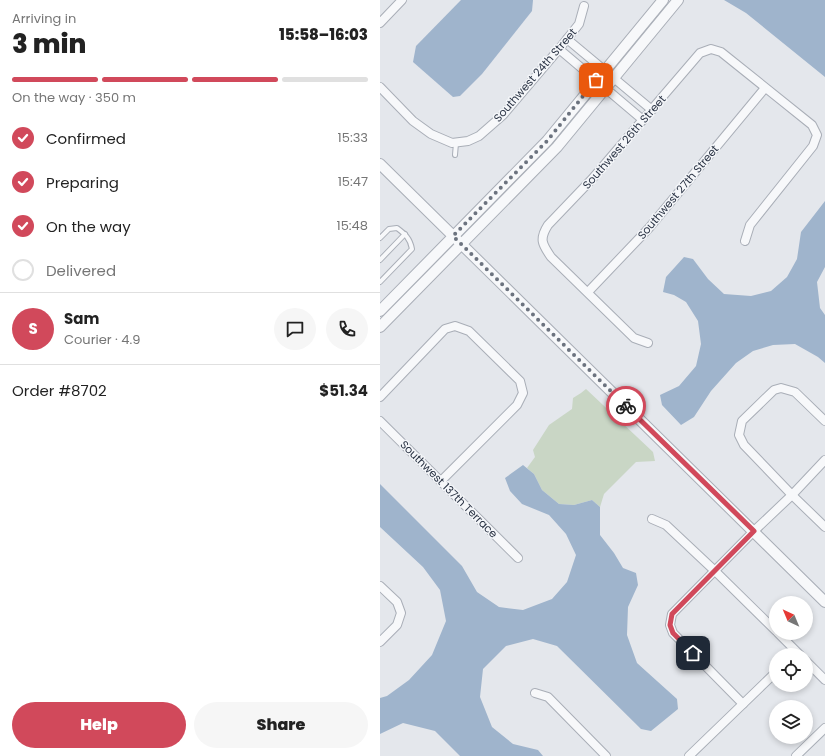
<!DOCTYPE html>
<meta charset="utf-8">
<style>
:root{--surface:#fff;--page:#f6f6f6;--text:#222;--muted:#767676;--line:#e0e0e0;--accent:#d1495b}
body{margin:0;font-family:Poppins,sans-serif;background:var(--page);color:var(--text);height:100vh;display:flex;flex-direction:column;font-size:15px;white-space:nowrap}
*{box-sizing:border-box;margin:0}
p{font-size:13px;color:var(--muted)}
.icon{flex:none;width:22px;height:22px;fill:none;stroke:currentColor;stroke-width:2;stroke-linecap:round;stroke-linejoin:round}
.map{position:relative;flex:1;overflow:hidden}
.panel{display:flex;flex-direction:column;background:var(--surface);width:380px}
.panel>*{flex:none}
.needle{width:26px;rotate:316deg}
.tools{position:absolute;left:389px;top:596px;display:grid;gap:8px}
.tools a{display:grid;place-items:center;width:44px;height:44px;border-radius:50%;background:var(--surface);box-shadow:0 2px 6px #0003;font-size:20px}
.pin{position:absolute;display:grid;place-items:center;width:34px;height:34px;color:#fff;margin:-17px;border-radius:8px;box-shadow:0 2px 6px #0006}
.courier{position:absolute;display:grid;place-items:center;width:40px;height:40px;margin:-20px;border:3px solid #d1495b;border-radius:50%;background:#fff;color:#222;box-shadow:0 1px 5px #0007}
.overview em{font-style:normal;font-weight:800}
.overview div{display:flex;flex-direction:column-reverse}
.overview{display:flex;align-items:center;justify-content:space-between;height:68px;padding:0 12px}
h1{font-size:26px;font-weight:800;line-height:30px}
.bar{display:grid;grid-template-columns:repeat(4,1fr);gap:6px 4px;align-content:center;height:48px;padding:0 12px}
.bar i{height:5px;border-radius:3px;background:var(--line)}
.bar .active{background:var(--accent)}
.bar p{grid-column:span 4}
.line{display:flex;align-items:center;gap:10px;padding:0 12px;border-top:1px solid var(--line)}
.line div{flex:1}
.round{display:grid;place-items:center;flex:none;width:42px;height:42px;border-radius:21px;background:var(--page)}
ol{padding:0 12px;list-style:none}
li{display:flex;align-items:center;gap:12px;height:44px}
li p{margin-inline-start:auto}
li .icon{padding:4px;border-radius:50%;background:var(--accent);color:#fff;stroke-width:4}
li:last-child{color:var(--muted)}
li i{width:22px;height:22px;border:2px solid var(--line);border-radius:50%}
.button{display:flex;gap:8px;margin-top:auto;padding:8px 12px}
.button a{flex:1;height:46px;border-radius:24px;background:var(--accent);color:#fff;font-size:16px;font-weight:800;line-height:46px;text-align:center}
.button a+a{background:var(--page);color:var(--text)}
main{display:flex;flex:1;min-height:0}
.map>svg:first-child{display:block}
.green{fill:#c9d6c5}
.water{fill:#9fb4cc}
.lines{fill:none;stroke-linecap:round;stroke-linejoin:round}
.service-casing{stroke:#a9aeb7;stroke-width:6}
.minor-casing{stroke:#a9aeb7;stroke-width:10}
.tertiary-casing{stroke:#a9aeb7;stroke-width:12}
.service{stroke:#f7f8fa;stroke-width:4}
.minor{stroke:#f7f8fa;stroke-width:8}
.tertiary{stroke:#f7f8fa;stroke-width:10}
.done{stroke:#6c737f;stroke-width:4;stroke-dasharray:0 7.2}
.route{stroke:#d1495b;stroke-width:5}
.labels{text-anchor:middle;stroke-width:3;stroke-linejoin:round;paint-order:stroke}
.street-label{font-size:11px;fill:#2b3445;stroke:#f4f6f9}
</style>
<main>
<section class="panel">
<div class="overview"><div><h1>3 min</h1><p>Arriving in</p></div><em>15:58–16:03</em></div>
<div class="bar"><i class="active"></i><i class="active"></i><i class="active"></i><i></i><p>On the way · 350 m</p></div>
<ol>
<li><svg class="icon" aria-label="check" viewBox="0 0 24 24"><path d="M5 12l5 5 9-10"/></svg>Confirmed<p>15:33</p></li>
<li><svg class="icon" aria-label="check" viewBox="0 0 24 24"><path d="M5 12l5 5 9-10"/></svg>Preparing<p>15:47</p></li>
<li><svg class="icon" aria-label="check" viewBox="0 0 24 24"><path d="M5 12l5 5 9-10"/></svg>On the way<p>15:48</p></li>
<li><i></i>Delivered</li>
</ol>
<div class="line" style="height:72px"><b class="round" style="background:var(--accent);color:#fff">S</b><div><b>Sam</b><p>Courier · 4.9</p></div><a class="round"><svg class="icon" aria-label="chat" viewBox="0 0 24 24"><path d="M4 5h16v11H9l-5 4z"/></svg></a><a class="round"><svg class="icon" aria-label="phone" viewBox="0 0 24 24"><path d="M5 4h4l2 5-3 2q2 4 5 5l2-3 5 2v4C11 20 4 13 5 4z"/></svg></a></div>
<div class="line" style="height:52px"><div>Order #8702</div><b>$51.34</b></div>
<div class="button"><a>Help</a><a>Share</a></div>
</section>
<div class="map">
<svg width="445" height="756" viewBox="0 0 445 756">
<rect width="100%" height="100%" fill="#e4e7ec"/>
<path class="green" d="M206,389L273,452L275,461L256,462L224,494L220,507L212,500L194,505L179,504L162,490L154,474L147,468L155,457L153,450L169,425L192,409L193,398L201,393Z"/>
<g class="water">
<path d="M81,0H153L152,11L102,74L80,96L73,97L33,62L36,46Z"/>
<path d="M344,0H445V77L366,13Z"/>
<path d="M445,201V267L437,282L440,308L445,315V363L438,357L415,344L393,345L373,351L356,363L331,391L314,417L301,425L282,405L280,395L299,386L316,366L321,344L318,321L306,302L294,295L283,292L286,277L304,257L313,259L328,279L344,294L371,296L391,291L407,277L417,259L421,232Z"/>
<path d="M143,465L154,474L162,490L179,504L194,505L212,500L220,507V535L234,553L243,568L256,573L258,585L248,607L247,635L257,663L297,699L298,709L271,731L261,729L177,646L153,639L126,646L103,669L100,697L112,727L133,744L158,750L163,756H80L55,731L23,723L0,734V698L7,696L29,680L52,655L66,621L60,590L43,567L0,527V484L82,566L97,592L119,607L143,610L172,599L187,582L196,555L186,534L169,515L142,504L130,491L125,478Z"/>
</g>
<g class="lines">
<defs>
<g id="service">
<path d="M75,155L76,143"/>
<path d="M0,238L9,229L17,228C25,234 30,238 32,249L0,282"/>
<path d="M0,260L25,234"/>
</g>
<g id="minor">
<path d="M0,23L22,0"/>
<path d="M187,39L272,110"/>
<path d="M179,49L263,120"/>
<path d="M0,87L33,121L51,134L72,143L88,141L99,136L123,115L179,49L199,24L204,6"/>
<path d="M208,292L269,228L385,88"/>
<path d="M268,343L254,338L171,257C162,244 159,239 168,225L212,179L320,53L331,49L341,52L432,125L437,135L433,146L370,225L365,241"/>
<path d="M0,397L65,329L75,326L89,331L140,381L143,393L137,405L61,481"/>
<path d="M0,421L138,558"/>
<path d="M445,421L415,392L401,388L394,390L362,421L359,435L364,445L412,495L445,527"/>
<path d="M272,519L286,525L335,571L396,631"/>
<path d="M0,586L17,602L21,613L17,625L0,642"/>
<path d="M398,633L420,655"/>
<path d="M426,661L445,680"/>
<path d="M155,693L168,697L226,756"/>
<path d="M363,704L293,633L290,625L292,614L374,531L412,495L445,460"/>
<path d="M309,756L396,672"/>
<path d="M416,756L445,728"/>
</g>
<g id="tertiary">
<path d="M0,164L445,602"/>
<path d="M0,311L167,141L283,0"/>
<path d="M0,327L177,147L298,0"/>
</g>
</defs>
<use href="#service" class="service-casing"/>
<use href="#minor" class="minor-casing"/>
<use href="#tertiary" class="tertiary-casing"/>
<use href="#service" class="service"/>
<use href="#minor" class="minor"/>
<use href="#tertiary" class="tertiary"/>
</g>
<g class="lines">
<path class="done" d="M216,80L167,141L73,236L246,406"/>
<path class="route" d="M246,406L374,531L292,614L290,625L293,633L313,653"/>
</g>
<g class="labels">
<g class="street-label">
<text transform="translate(155 75) rotate(-49)" y="4">Southwest 24th Street</text>
<text transform="translate(244 142) rotate(-49)" y="4">Southwest 26th Street</text>
<text transform="translate(298 192) rotate(-50)" y="4">Southwest 27th Street</text>
<text transform="translate(69 489) rotate(45)" y="4">Southwest 137th Terrace</text>
</g>
</g>
</svg>
<div class="tools">
<a><svg class="needle" viewBox="-14 -14 28 28"><path d="M0-13l5 13h-10z" fill="#e53935"/><path d="M0 13l5-13h-10z" fill="#767676"/></svg></a>
<a><svg class="icon" aria-label="locate" viewBox="0 0 24 24"><circle cx="12" cy="12" r="6"/><path d="M12 2v4M12 18v4M2 12h4M18 12h4"/></svg></a>
<a><svg class="icon" aria-label="layers" viewBox="0 0 24 24"><path d="M12 4l9 5-9 5-9-5zM3 14l9 5 9-5"/></svg></a>
</div>
<div class="pin" style="left:216px;top:80px;background:#ea580c"><svg class="icon" aria-label="bag" viewBox="0 0 24 24"><path d="M5 8h14l-1 12H6zM9 8a3 3 0 0 1 6 0"/></svg></div>
<div class="pin" style="left:313px;top:653px;background:#1f2937"><svg class="icon" aria-label="home" viewBox="0 0 24 24"><path d="M3 11l9-7 9 7M6 9v11h12V9"/></svg></div>
<div class="courier" style="left:246px;top:406px"><svg class="icon" aria-label="bike" viewBox="0 0 24 24"><circle cx="6" cy="16" r="4"/><circle cx="18" cy="16" r="4"/><path d="M6 16l4-8h5l3 8M10 8l3 8H6M13 5h3"/></svg></div>
</div>
</main>
